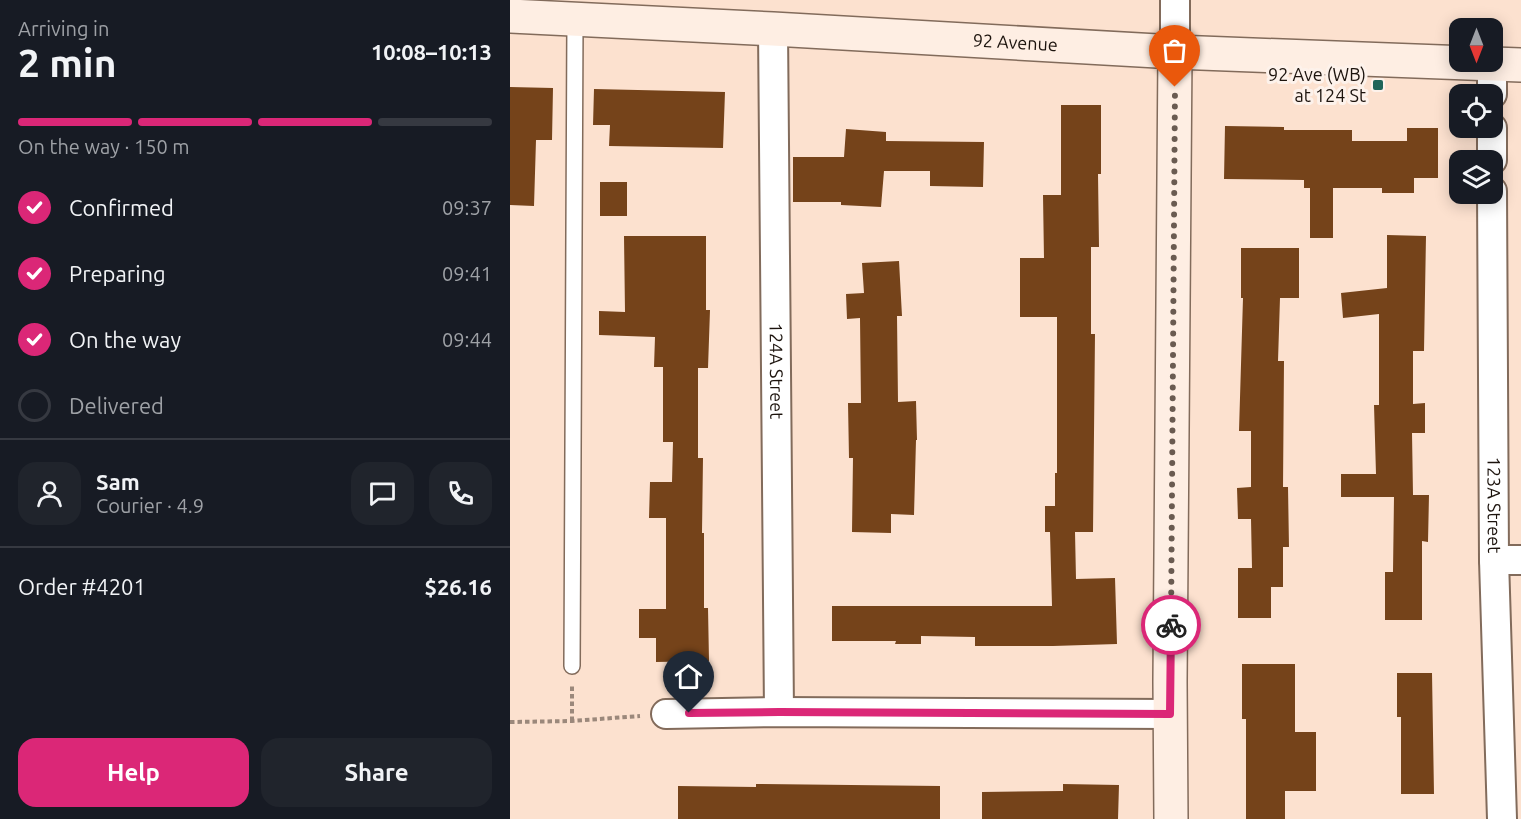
<!DOCTYPE html>
<meta charset="utf-8">
<style>
:root{--surface:#171b24;--page:#20242c;--text:#f1f3f6;--muted:#9ea1a6;--line:#363941;--accent:#db2777}
body{margin:0;font-family:Ubuntu,sans-serif;background:var(--page);color:var(--text);height:100vh;display:flex;flex-direction:column;font-size:22px;white-space:nowrap}
*{box-sizing:border-box;margin:0}
p{font-size:20px;color:var(--muted)}
.icon{flex:none;width:33px;height:33px;fill:none;stroke:currentColor;stroke-width:2;stroke-linecap:round;stroke-linejoin:round}
.map{position:relative;flex:1;overflow:hidden}
.drawer{display:flex;flex-direction:column;background:var(--surface);width:510px}
.drawer>*{flex:none}
.needle{width:39px;rotate:180deg}
.tools{position:absolute;left:939px;top:18px;display:grid;gap:12px}
.tools a{display:grid;place-items:center;width:54px;height:54px;border-radius:12px;background:var(--surface);box-shadow:0 3px 15px #0003;font-size:30px}
.pin{position:absolute;display:grid;place-items:center;width:51px;height:51px;color:#fff;margin:-62px -26px;border-radius:50% 50% 50% 0;rotate:-45deg;box-shadow:0 0 6px #0007}
.pin .icon{rotate:45deg}
.courier{position:absolute;display:grid;place-items:center;width:60px;height:60px;margin:-30px;border:4px solid #db2777;border-radius:50%;background:#fff;color:#222;box-shadow:0 2px 8px #0007}
.overview em{font-style:normal;font-weight:700}
.overview div{display:flex;flex-direction:column-reverse}
.overview{display:flex;align-items:center;justify-content:space-between;height:102px;padding:0 18px}
h1{font-size:39px;font-weight:700;line-height:45px}
.bar{display:grid;grid-template-columns:repeat(4,1fr);gap:9px 6px;align-content:center;height:72px;padding:0 18px}
.bar i{height:8px;border-radius:4px;background:var(--line)}
.bar .on{background:var(--accent)}
.bar p{grid-column:span 4}
.line{display:flex;align-items:center;gap:15px;padding:0 18px;border-top:2px solid var(--line)}
.line div{flex:1}
.round{display:grid;place-items:center;flex:none;width:63px;height:63px;border-radius:18px;background:var(--page)}
ol{padding:0 18px;list-style:none}
li{display:flex;align-items:center;gap:18px;height:66px}
li p{margin-inline-start:auto}
li .icon{padding:6px;border-radius:50%;background:var(--accent);color:#fff;stroke-width:4}
li:last-child{color:var(--muted)}
li i{width:33px;height:33px;border:3px solid var(--line);border-radius:50%}
.button{display:flex;gap:12px;margin-top:auto;padding:12px 18px}
.button a{flex:1;height:69px;border-radius:18px;background:var(--accent);color:#fff;font-size:24px;font-weight:700;line-height:69px;text-align:center}
.button a+a{background:var(--page);color:var(--text)}
main{display:flex;flex:1;min-height:0}
.map>svg:first-child{display:block}
.building{fill:#75431a}
.lines{fill:none;stroke-linecap:round;stroke-linejoin:round}
.lane-casing{stroke:#826b5b;stroke-width:18}
.street-casing{stroke:#826b5b;stroke-width:32}
.secondary-casing{stroke:#826b5b;stroke-width:36}
.path{stroke:#9b887b;stroke-width:4;stroke-dasharray:4.5 3;stroke-linecap:butt}
.lane{stroke:#fff;stroke-width:15}
.street{stroke:#fff;stroke-width:28}
.secondary{stroke:#feeee3;stroke-width:33}
.done{stroke:#6a5b51;stroke-width:6;stroke-dasharray:0 10.8}
.route{stroke:#db2777;stroke-width:8}
.poi-dot{fill:#1f6559;stroke:#fdf2eb;stroke-width:2}
.labels{text-anchor:middle;stroke-width:6;stroke-linejoin:round;paint-order:stroke}
.street-label{font-size:18px;fill:#1c130d;stroke:#fdf2eb}
.poi-label{font-size:18px;fill:#1c130d;stroke:#fdf2eb;text-anchor:end}
</style>
<main>
<section class="drawer">
<div class="overview"><div><h1>2 min</h1><p>Arriving in</p></div><em>10:08–10:13</em></div>
<div class="bar"><i class="on"></i><i class="on"></i><i class="on"></i><i></i><p>On the way · 150 m</p></div>
<ol>
<li><svg class="icon" aria-label="check" viewBox="0 0 24 24"><path d="M5 12l5 5 9-10"/></svg>Confirmed<p>09:37</p></li>
<li><svg class="icon" aria-label="check" viewBox="0 0 24 24"><path d="M5 12l5 5 9-10"/></svg>Preparing<p>09:41</p></li>
<li><svg class="icon" aria-label="check" viewBox="0 0 24 24"><path d="M5 12l5 5 9-10"/></svg>On the way<p>09:44</p></li>
<li><i></i>Delivered</li>
</ol>
<div class="line" style="height:108px"><a class="round"><svg class="icon" aria-label="person" viewBox="0 0 24 24"><circle cx="12" cy="8" r="4"/><path d="M4 21q1-7 8-7t8 7"/></svg></a><div><b>Sam</b><p>Courier · 4.9</p></div><a class="round"><svg class="icon" aria-label="chat" viewBox="0 0 24 24"><path d="M4 5h16v11H9l-5 4z"/></svg></a><a class="round"><svg class="icon" aria-label="phone" viewBox="0 0 24 24"><path d="M5 4h4l2 5-3 2q2 4 5 5l2-3 5 2v4C11 20 4 13 5 4z"/></svg></a></div>
<div class="line" style="height:78px"><div>Order #4201</div><b>$26.16</b></div>
<div class="button"><a>Help</a><a>Share</a></div>
</section>
<div class="map">
<svg width="1011" height="819" viewBox="0 0 1011 819">
<rect width="100%" height="100%" fill="#fce1cf"/>
<g class="building">
<path d="M0,87L43,88L42,140H26L24,206L0,205Z"/>
<path d="M84,89L215,92L213,148L99,146L100,125H83Z"/>
<path d="M551,105H591V174H588L589,247H581V334H585L583,532H565L566,579L605,578L607,644L543,646H465V637L411,636V644H385L386,641H322V606H542L540,532H535V506H545V473H547V317H510V258H534L533,195H551Z"/>
<path d="M715,126L774,127V130H842V141H897V128H928V178H904V193H872V188H823V238H800V188H794V180L714,179Z"/>
<path d="M336,129L376,132V141L474,142L473,187L420,186V171H374L371,207L331,205V202H283V157H334Z"/>
<rect x="90" y="182" width="27" height="34"/>
<path d="M877,235L916,236L914,351H903V404L915,403V433H902L903,495H919L918,542L912,541V620H875V572H883L884,497H831V474H866L864,405H869V314L833,318L831,293L877,288Z"/>
<path d="M114,236H196V310H200L198,368H188V458H193L192,533H194V608H198L199,661L146,662V638H129V609H156V518H139L140,482H162L163,442H153V367H144L145,337L89,335V311L115,312Z"/>
<path d="M731,248H789V298H770L768,361H774L773,487H778L779,547H773V587H761V618H728V568H742L741,519H728L727,488L741,487V431H729L733,298H731Z"/>
<path d="M389,261L392,316H387L388,402L406,401L407,440H406L404,515L381,514V533L342,532L343,458H339L338,403H351L350,318L337,319L336,294L354,293L352,263Z"/>
<path d="M732,664H785V732H806V791H775V819H736V719H732Z"/>
<path d="M887,673H922L924,794H891V717H887Z"/>
<path d="M246,784L430,786V819H168V786L246,787Z"/>
<path d="M553,784L609,785L608,819H472V792L553,791Z"/>
</g>
<g class="lines">
<defs>
<path id="lane" d="M62,666L65,20"/>
<g id="street">
<path d="M665,0V52"/>
<path id="s1" d="M263,29L269,712"/>
<path d="M982,94V65"/>
<path d="M982,128V160"/>
<path id="s2" d="M982,191L984,560L992,819"/>
<path d="M984,560H1011"/>
<path d="M156,714L269,712L660,714"/>
</g>
<g id="secondary">
<path id="s3" d="M0,16L263,29L665,52L1011,65"/>
<path d="M661,819L660,682L665,52"/>
</g>
</defs>
<use href="#lane" class="lane-casing"/>
<use href="#street" class="street-casing"/>
<use href="#secondary" class="secondary-casing"/>
<g class="path">
<path d="M62,721V685"/>
<path d="M0,722L62,721L130,716"/>
</g>
<use href="#lane" class="lane"/>
<use href="#street" class="street"/>
<use href="#secondary" class="secondary"/>
</g>
<g class="lines">
<path class="done" d="M661,625L665,87"/>
<path class="route" d="M179,713L269,712L660,714L661,625"/>
</g>
<rect class="poi-dot" x="862" y="79" width="12" height="12" rx="3"/>
<g class="labels">
<g class="street-label">
<text dy="6" stroke="none"><textPath href="#s3" startOffset="506">92 Avenue</textPath></text>
<text dy="6" stroke="none"><textPath href="#s1" startOffset="342">124A Street</textPath></text>
<text dy="6" stroke="none"><textPath href="#s2" startOffset="314">123A Street</textPath></text>
</g>
<g class="poi-label">
<text x="856" y="81">92 Ave (WB)<tspan x="856" dy="21">at 124 St</tspan></text>
</g>
</g>
</svg>
<div class="tools">
<a><svg class="needle" viewBox="-14 -14 28 28"><path d="M0-13l5 13h-10z" fill="#e53935"/><path d="M0 13l5-13h-10z" fill="#9ea1a6"/></svg></a>
<a><svg class="icon" aria-label="locate" viewBox="0 0 24 24"><circle cx="12" cy="12" r="6"/><path d="M12 2v4M12 18v4M2 12h4M18 12h4"/></svg></a>
<a><svg class="icon" aria-label="layers" viewBox="0 0 24 24"><path d="M12 4l9 5-9 5-9-5zM3 14l9 5 9-5"/></svg></a>
</div>
<div class="pin" style="left:665px;top:87px;background:#ea580c"><svg class="icon" aria-label="bag" viewBox="0 0 24 24"><path d="M5 8h14l-1 12H6zM9 8a3 3 0 0 1 6 0"/></svg></div>
<div class="pin" style="left:179px;top:713px;background:#1f2937"><svg class="icon" aria-label="home" viewBox="0 0 24 24"><path d="M3 11l9-7 9 7M6 9v11h12V9"/></svg></div>
<div class="courier" style="left:661px;top:625px"><svg class="icon" aria-label="bike" viewBox="0 0 24 24"><circle cx="6" cy="16" r="4"/><circle cx="18" cy="16" r="4"/><path d="M6 16l4-8h5l3 8M10 8l3 8H6M13 5h3"/></svg></div>
</div>
</main>
